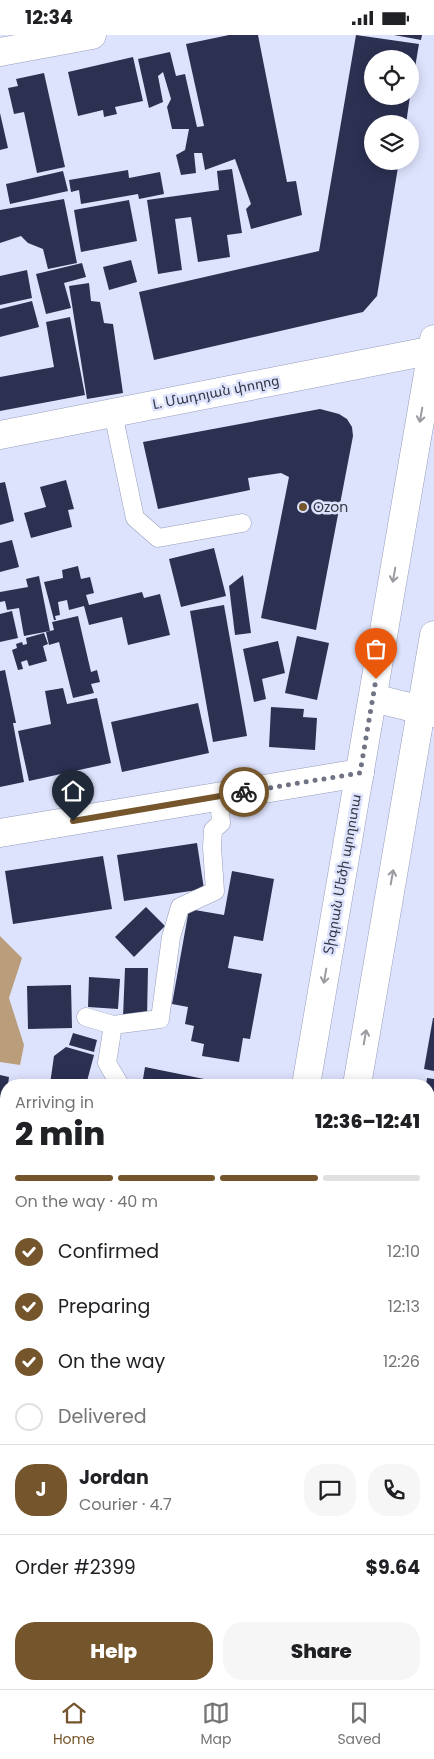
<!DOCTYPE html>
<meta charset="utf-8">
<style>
:root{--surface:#fff;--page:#f6f6f6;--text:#202124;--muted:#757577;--line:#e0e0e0;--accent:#75552b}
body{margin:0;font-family:Poppins,"Noto Sans Armenian",sans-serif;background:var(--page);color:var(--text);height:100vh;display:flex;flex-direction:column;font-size:19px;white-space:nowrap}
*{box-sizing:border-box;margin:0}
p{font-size:16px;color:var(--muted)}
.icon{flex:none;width:28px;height:28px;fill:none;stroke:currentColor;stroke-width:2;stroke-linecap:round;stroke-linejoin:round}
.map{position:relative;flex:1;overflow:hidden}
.details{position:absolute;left:0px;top:1044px;width:435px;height:611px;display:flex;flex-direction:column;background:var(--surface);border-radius:20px 20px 0 0;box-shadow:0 2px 12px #0003}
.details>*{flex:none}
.controls{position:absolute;left:364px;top:15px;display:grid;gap:10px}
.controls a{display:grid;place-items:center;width:55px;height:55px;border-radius:50%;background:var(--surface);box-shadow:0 2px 12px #0003;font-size:25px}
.pin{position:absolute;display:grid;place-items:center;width:42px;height:42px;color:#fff;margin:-51px -21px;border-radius:50% 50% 50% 0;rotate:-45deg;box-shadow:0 0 5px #0007}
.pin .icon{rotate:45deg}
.courier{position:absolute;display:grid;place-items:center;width:50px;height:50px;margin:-25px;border:4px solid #75552b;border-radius:50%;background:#fff;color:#222;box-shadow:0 1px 6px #0007}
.overview em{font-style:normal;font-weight:800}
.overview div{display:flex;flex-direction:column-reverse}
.overview{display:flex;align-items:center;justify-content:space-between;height:85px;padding:0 15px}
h1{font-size:32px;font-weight:800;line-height:38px}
.bar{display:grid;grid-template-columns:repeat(4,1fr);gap:8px 5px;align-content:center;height:60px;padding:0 15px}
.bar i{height:6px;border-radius:4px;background:var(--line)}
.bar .current{background:var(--accent)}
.bar p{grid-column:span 4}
.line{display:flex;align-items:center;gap:12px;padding:0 15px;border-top:1px solid var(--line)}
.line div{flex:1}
.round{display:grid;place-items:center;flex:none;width:52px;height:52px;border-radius:20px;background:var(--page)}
ol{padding:0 15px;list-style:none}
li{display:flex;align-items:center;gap:15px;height:55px}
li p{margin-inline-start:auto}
li .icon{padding:5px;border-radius:50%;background:var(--accent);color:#fff;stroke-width:4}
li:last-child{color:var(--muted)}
li i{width:28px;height:28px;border:2px solid var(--line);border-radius:50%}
.cta{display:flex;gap:10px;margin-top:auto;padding:10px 15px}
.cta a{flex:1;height:58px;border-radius:20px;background:var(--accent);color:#fff;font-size:20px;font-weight:800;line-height:58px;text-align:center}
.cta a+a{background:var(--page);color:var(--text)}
.status{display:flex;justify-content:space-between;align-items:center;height:35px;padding:0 25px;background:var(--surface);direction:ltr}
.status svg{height:14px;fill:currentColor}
.dock{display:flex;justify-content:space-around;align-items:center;height:70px;border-top:1px solid var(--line);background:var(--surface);font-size:14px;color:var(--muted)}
.dock a{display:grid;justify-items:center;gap:2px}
.dock .current{color:var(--accent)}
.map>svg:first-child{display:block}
.forest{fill:#ba9e7c}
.building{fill:#2c3152}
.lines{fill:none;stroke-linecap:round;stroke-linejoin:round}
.lane-casing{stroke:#979dbb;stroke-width:19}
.street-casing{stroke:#979dbb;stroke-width:29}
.secondary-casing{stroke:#979dbb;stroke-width:29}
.lane{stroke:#fff;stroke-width:18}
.street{stroke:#fff;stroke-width:28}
.secondary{stroke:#fff;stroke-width:28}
.oneway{stroke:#9a9aa1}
.done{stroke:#707384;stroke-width:5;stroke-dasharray:0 9}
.route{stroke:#75552b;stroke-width:6}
.poi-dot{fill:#75552b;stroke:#dee3fd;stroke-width:2}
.labels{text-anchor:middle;stroke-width:5;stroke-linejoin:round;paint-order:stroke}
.street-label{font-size:14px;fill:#343643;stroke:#dee3fd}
.poi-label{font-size:14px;fill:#343643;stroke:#dee3fd;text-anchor:start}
</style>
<div class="status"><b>12:34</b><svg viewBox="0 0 49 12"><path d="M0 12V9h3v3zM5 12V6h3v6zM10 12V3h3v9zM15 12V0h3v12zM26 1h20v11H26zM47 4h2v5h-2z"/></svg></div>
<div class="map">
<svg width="434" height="1654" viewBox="0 0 434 1654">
<rect width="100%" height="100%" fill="#dee3fd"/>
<path class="forest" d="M0,901L22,923L9,963L24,1010L20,1030L0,1027Z"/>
<g class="building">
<path d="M229,0H258L287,147L296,146L302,180L251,194L246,174L251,169L235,124L205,135L202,118H194L196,138L181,140L176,120L185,115L189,94H172L167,72L171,64L163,37L158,41L163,67L149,73L138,24L170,17L176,41L185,39L197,92L204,91L186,9Z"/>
<path d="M356,0L419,9L411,56L410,24H372V61H410L406,89H372V126H399L377,261L363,277L154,325L139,257L319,216Z"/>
<path d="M394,0H422L421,5Z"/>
<path d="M133,22L143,66L115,72L117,79L104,82L103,75L78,81L68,37Z"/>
<path d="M44,38L65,132L37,138L24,77L14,79L8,53L18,51L16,44Z"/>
<path d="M0,78L8,113L0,115Z"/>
<path d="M232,134L242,198L227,200L230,222L198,227L191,182L175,184L182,235L158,239L147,165L219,155L217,136Z"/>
<path d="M128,135L129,143L160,137L164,159L139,164L138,159L81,169L79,155L71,157L69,145Z"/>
<path d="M63,136L68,156L10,169L6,149Z"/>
<path d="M64,164L77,228L48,234L43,214L28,208L21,201L0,208V175Z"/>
<path d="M129,165L137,206L81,217L74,175Z"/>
<path d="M131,225L137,247L109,255L103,232Z"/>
<path d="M82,228L86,242L64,248L71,273L46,279L36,239Z"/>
<path d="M27,235L32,263L0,270V241Z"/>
<path d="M89,248L91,266L100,267L104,288L113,289L123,358L87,364L69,251Z"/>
<path d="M32,266L39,292L0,302V274Z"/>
<path d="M70,282L85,360L0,376V342L54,332L46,287Z"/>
<path d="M320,374L339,379L347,384L352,392L353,401L316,595L261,583L289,442L281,438L248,443L250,455L158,474L143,407Z"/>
<path d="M66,445L74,474L68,475L72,492L31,503L24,478L46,472L40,452Z"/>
<path d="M5,447L14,486L0,490V448Z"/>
<path d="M12,505L19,532L0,537V508Z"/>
<path d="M214,513L226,561L181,572L169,524Z"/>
<path d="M78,531L81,544L90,542L94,558L86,560L89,570L142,557L144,563L160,559L170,600L128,610L122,582L89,590L84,571L69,575L67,565L58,567L60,580L55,581L56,585H54L44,547L63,543L62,535Z"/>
<path d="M243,540L251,598L235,600L229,551Z"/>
<path d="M39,541L50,596L24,601L19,573L7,575L5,566L0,567V557L28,552L26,544Z"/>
<path d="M224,570L247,701L213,707L190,576Z"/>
<path d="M12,576L18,603L0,607V579Z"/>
<path d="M78,581L91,637L97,635L100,647L91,649L94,658L73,663L59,607L49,610L46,597L54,595L52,587Z"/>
<path d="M44,598L48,609L43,611L47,626L29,631L27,625L21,627L23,634L18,635L12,615L17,613L16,609L22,607L23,610L27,609L26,603Z"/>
<path d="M297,601L329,608L317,665L285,658Z"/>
<path d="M278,606L285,638L262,644L266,664L254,667L243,614Z"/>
<path d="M5,635L16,688H13L24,747L0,752V636Z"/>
<path d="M63,653L67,669L97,663L111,728L29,746L18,696L51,689L45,656Z"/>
<path d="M198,668L209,718L122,737L111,687Z"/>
<path d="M271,672L304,674L303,682L317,683L315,715L269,712Z"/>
<path d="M197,808L204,854L124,866L117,820Z"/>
<path d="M103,821L112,874L13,889L5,836Z"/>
<path d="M232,836L274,844L263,906L234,901L228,933L262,939L250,1004L243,1003L239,1027L202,1021L204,1009L191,1006L194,991L185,989L188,972L172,969L189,874L224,880Z"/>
<path d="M146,872L165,891L134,922L115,902Z"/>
<path d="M125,933H148L147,983L123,982Z"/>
<path d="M89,942L120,944L118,974L88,972Z"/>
<path d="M71,950L72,993L28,994L27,951Z"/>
<path d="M433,983H434V1036L424,1034Z"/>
<path d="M73,998L97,1005L94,1017L69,1010Z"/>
<path d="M66,1012L94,1020L86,1050L50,1049L54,1021Z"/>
<path d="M145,1032L209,1045L207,1050H142Z"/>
<path d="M0,1040L9,1042L8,1050H6L3,1072H6V1105L0,1103Z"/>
<path d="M427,1043L434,1044V1057L429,1056V1050H426Z"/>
<path d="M0,1105L6,1106L2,1149H0Z"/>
<path d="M429,1109L434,1110V1252L429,1251Z"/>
<path d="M0,1183L6,1184V1213L0,1212Z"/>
<path d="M0,1259L6,1260V1299L0,1298Z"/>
<path d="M0,1304L6,1305V1367L0,1365Z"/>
<path d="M429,1323L434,1331V1403L429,1395Z"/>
<path d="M434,1551V1628L429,1632V1554Z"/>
<path d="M48,1649H72L93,1654H47Z"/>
<path d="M340,1649H404L397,1654H344Z"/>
</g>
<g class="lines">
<defs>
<g id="lane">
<path d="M113,378L135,483L158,503L242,488"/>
<path d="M86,982L113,990"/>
<path d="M120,1050L107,1028L113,990L160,984L171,902L180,872L215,856L212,812L213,795L221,788L219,762"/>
<path d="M429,1073L434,1074"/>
<path d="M0,1401L6,1402"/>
<path d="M0,1643L6,1642"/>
<path d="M118,1649L132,1650L136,1649"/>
</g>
<g id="street">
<path d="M0,17L92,0"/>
<path d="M0,400L434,315"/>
<path d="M373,663L434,678"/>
<path d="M0,798L360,738"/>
<path d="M429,1296L434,1297"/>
<path d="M429,1499L434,1500"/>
</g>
<g id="secondary">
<path d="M306,1050L434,304"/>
<path d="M357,1050L434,600"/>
<path d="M202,1654L203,1649"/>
<path d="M253,1654L254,1649"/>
</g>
</defs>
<use href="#lane" class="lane-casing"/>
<use href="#street" class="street-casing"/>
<use href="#secondary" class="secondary-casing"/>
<use href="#lane" class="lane"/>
<use href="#street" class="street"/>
<use href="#secondary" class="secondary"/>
</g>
<defs><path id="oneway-shaft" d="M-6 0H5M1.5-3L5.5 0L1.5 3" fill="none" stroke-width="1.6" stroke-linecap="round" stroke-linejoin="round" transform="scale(1.25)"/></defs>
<g class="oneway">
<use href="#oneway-shaft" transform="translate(421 380) rotate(100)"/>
<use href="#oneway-shaft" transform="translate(394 540) rotate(100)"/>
<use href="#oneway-shaft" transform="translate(392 842) rotate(-80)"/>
<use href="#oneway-shaft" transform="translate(325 941) rotate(100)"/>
<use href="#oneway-shaft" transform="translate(365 1002) rotate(-80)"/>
</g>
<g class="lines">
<path class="done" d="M244,757L360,738L376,644"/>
<path class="route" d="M73,786L244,757"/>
</g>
<circle class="poi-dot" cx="303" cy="472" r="5"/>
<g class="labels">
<g class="street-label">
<text transform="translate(216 357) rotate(-11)" y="5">L. Մադոյան փողոց</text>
<text transform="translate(342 839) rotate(-80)" y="5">Տիգրան Մեծի պողոտա</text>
</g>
<g class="poi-label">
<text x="313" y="477">Ozon</text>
</g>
</g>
</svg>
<div class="controls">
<a><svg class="icon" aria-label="locate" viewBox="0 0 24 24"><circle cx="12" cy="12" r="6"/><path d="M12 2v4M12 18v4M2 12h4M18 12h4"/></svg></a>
<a><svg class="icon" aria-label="layers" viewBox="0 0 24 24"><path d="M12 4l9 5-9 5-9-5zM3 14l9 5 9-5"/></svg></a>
</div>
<div class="pin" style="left:376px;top:644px;background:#ea580c"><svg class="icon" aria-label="bag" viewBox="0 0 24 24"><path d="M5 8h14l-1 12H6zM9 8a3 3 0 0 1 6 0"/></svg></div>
<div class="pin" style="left:73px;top:786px;background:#1f2937"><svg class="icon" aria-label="home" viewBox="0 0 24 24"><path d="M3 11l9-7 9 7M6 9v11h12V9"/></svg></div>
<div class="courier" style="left:244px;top:757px"><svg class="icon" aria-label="bike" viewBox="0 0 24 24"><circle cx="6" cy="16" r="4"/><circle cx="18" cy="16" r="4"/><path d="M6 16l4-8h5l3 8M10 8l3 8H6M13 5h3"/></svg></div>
<section class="details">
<div class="overview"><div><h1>2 min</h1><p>Arriving in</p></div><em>12:36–12:41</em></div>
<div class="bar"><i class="current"></i><i class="current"></i><i class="current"></i><i></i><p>On the way · 40 m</p></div>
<ol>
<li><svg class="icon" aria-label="check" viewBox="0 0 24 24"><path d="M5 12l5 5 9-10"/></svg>Confirmed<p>12:10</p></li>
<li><svg class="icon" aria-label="check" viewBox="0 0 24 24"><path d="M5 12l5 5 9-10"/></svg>Preparing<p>12:13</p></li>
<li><svg class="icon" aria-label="check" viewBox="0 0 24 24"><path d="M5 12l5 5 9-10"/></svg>On the way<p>12:26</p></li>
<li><i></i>Delivered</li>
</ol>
<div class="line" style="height:90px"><b class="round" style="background:var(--accent);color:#fff">J</b><div><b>Jordan</b><p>Courier · 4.7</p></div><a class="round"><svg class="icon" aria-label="chat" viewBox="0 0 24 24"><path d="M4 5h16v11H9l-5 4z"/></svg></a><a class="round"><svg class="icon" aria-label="phone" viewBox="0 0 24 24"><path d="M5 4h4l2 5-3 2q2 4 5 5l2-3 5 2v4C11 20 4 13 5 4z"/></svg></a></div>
<div class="line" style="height:65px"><div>Order #2399</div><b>$9.64</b></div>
<div class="cta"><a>Help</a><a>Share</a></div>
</section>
</div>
<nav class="dock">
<a class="current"><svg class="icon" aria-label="home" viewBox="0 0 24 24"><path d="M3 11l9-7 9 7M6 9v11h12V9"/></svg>Home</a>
<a><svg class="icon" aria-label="map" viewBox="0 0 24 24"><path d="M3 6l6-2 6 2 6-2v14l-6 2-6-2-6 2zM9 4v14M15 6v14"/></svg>Map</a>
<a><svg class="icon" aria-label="saved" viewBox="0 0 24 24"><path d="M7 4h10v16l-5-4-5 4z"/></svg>Saved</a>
</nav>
